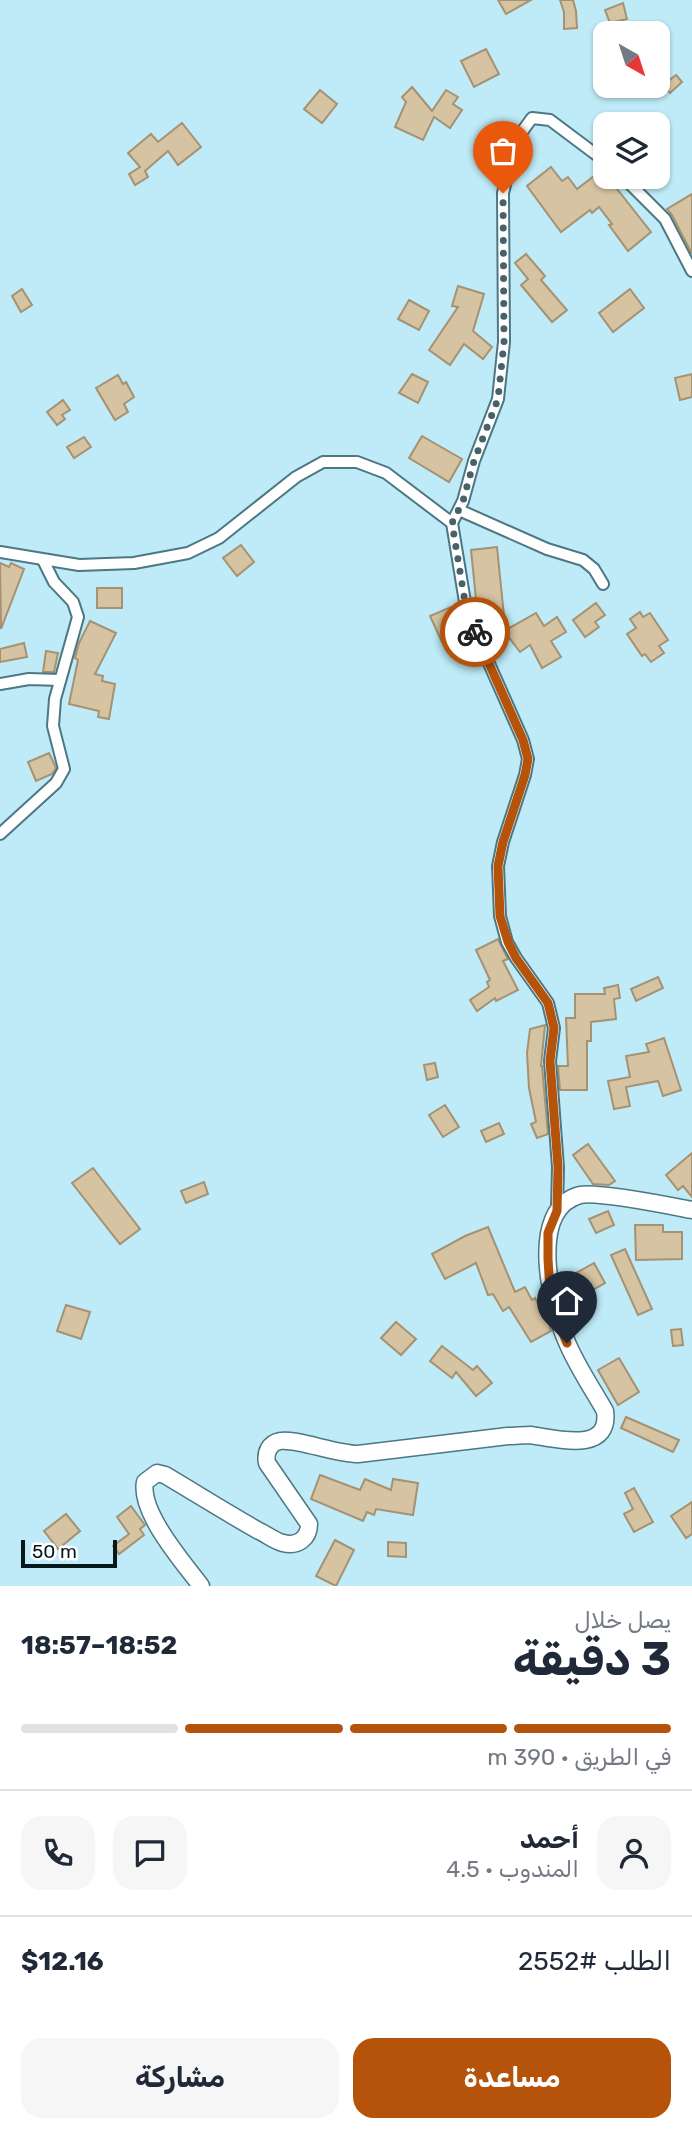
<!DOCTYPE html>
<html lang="ar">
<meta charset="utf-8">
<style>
:root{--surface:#fff;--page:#f6f6f7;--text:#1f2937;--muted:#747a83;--line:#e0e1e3;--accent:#b45309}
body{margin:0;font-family:Rubik,"Noto Sans Arabic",sans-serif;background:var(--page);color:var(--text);direction:rtl;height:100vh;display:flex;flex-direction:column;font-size:26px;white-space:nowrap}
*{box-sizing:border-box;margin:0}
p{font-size:23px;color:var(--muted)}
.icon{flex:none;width:38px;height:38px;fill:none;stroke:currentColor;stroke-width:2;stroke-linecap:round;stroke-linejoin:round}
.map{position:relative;height:1586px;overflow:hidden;direction:ltr}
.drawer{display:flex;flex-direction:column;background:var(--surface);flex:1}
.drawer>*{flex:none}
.needle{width:46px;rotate:141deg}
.fabs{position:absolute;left:593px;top:21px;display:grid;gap:14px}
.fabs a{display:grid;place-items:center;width:77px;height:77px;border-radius:14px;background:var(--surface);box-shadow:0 2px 5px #0004;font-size:35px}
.scale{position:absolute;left:21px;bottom:18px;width:96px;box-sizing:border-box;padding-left:7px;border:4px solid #07181c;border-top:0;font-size:19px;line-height:24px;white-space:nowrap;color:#07181c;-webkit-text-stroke:5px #fff;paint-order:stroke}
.pin{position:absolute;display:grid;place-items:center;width:60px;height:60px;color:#fff;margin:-72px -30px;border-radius:50% 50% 50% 0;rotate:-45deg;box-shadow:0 0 7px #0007}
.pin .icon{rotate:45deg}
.courier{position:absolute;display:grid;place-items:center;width:70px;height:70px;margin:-35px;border:5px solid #b45309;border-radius:50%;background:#fff;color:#222;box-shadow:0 2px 9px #0007}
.summary em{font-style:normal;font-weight:700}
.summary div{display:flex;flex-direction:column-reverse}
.summary{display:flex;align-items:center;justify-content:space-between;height:119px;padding:0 21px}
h1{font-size:46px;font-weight:700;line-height:52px}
.bar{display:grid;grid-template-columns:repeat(4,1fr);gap:10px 7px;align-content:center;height:84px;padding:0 21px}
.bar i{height:9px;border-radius:5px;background:var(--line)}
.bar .on{background:var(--accent)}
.bar p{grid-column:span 4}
.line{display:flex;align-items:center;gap:18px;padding:0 21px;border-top:2px solid var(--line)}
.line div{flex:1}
.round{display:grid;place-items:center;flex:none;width:74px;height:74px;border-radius:21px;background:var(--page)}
.primary-button{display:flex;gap:14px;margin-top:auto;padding:14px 21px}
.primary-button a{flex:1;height:80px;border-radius:21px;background:var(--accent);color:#fff;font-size:28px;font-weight:700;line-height:80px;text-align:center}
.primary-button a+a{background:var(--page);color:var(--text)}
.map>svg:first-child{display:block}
.building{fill:#d6c3a2;stroke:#a49272;stroke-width:2}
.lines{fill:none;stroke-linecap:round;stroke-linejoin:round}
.street-casing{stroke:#4d7782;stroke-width:14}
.secondary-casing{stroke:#4d7782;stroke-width:19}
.street{stroke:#fff;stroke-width:10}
.secondary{stroke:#fff;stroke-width:16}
.done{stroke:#476269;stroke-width:7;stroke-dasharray:0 12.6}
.route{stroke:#b45309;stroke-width:9}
</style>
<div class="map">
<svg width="692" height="1586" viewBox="0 0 692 1586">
<rect width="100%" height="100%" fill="#beebf7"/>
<g class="building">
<path d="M498,0H531L506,14Z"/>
<path d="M560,0H573L576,11L577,28L564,29V12Z"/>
<path d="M623,3L627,19L610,23L605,10Z"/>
<path d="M486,49L499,74L474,87L461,61Z"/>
<path d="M676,75L682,82L670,93L663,85Z"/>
<path d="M412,87L432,111L446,90L458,97L453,104L462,110L450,128L434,117L423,140L395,127L406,102L402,97Z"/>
<path d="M320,90L337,104L322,123L304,109Z"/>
<path d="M182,123L201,147L178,165L168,151L145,171L148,177L135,185L129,174L140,167L128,153L151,134L158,142Z"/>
<path d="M551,167L562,181L568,177L577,189L602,170L651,232L628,251L609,225L612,224L599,207L592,213L590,210L561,232L527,186Z"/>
<path d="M692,194V254L672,215L667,209Z"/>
<path d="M526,254L545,276L541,280L567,310L552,322L521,285L528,279L515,263Z"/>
<path d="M458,286L484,294L473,331L492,347L483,359L464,344L450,365L429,350L458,307L452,306Z"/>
<path d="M22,289L32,305L21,312L12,296Z"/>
<path d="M630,289L644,308L613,332L599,313Z"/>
<path d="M409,300L429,311L419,330L398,319Z"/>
<path d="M412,374L428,382L418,403L399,393Z"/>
<path d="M692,374V397L680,400L675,378Z"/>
<path d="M118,375L123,384L126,382L134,397L124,404L128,412L115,420L96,388Z"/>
<path d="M63,400L70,410L62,415L65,419L57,425L47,412Z"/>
<path d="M422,436L462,459L449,482L409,458Z"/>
<path d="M84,437L91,447L74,458L67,447Z"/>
<path d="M241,545L254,562L237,576L223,558Z"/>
<path d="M497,547L504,616L478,619L471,550Z"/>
<path d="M0,563L9,567L11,563L24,569L1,629Z"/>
<rect x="97" y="588" width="25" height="20"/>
<path d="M596,603L605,615L595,622L599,627L585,637L573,620Z"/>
<path d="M451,607L463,633L442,642L430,616Z"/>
<path d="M640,612L643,617L650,613L668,640L659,646L664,653L651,662L645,654L642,656L627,634L636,628L630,619Z"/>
<path d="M536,613L544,626L557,617L566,632L551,641L561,657L542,668L530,645L520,652L504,631Z"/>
<path d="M90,621L116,633L95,674L103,676L102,681L115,684L109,719L98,717L99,711L69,704L78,660L75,658L79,643Z"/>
<path d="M24,643L27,657L0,662V649Z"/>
<path d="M46,651L58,653L54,672H43Z"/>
<path d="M49,753L56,768L52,774L36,781L28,762Z"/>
<path d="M498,939L508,959L503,961L518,990L496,1001L495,998L477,1011L470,1000L489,987L487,982L490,980L476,950Z"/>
<path d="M658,977L663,988L636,1001L631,989Z"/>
<path d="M618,985L620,998L614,999L616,1019L591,1022V1041H587V1090H560L558,1066H568L566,1018H575V994H605L604,988Z"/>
<path d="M545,1025L541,1066H542L548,1134L537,1138L531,1124L536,1122L529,1088L527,1053L530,1029Z"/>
<path d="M664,1038L681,1090L663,1096L658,1081L626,1087L630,1106L614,1109L608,1081L630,1077L626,1056L649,1052L646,1044Z"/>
<path d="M435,1063L438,1077L427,1080L424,1065Z"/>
<path d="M445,1105L459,1127L443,1137L429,1115Z"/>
<path d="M499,1123L504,1134L486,1142L481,1131Z"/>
<path d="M588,1144L615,1181L609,1185L593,1184L573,1155Z"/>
<path d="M692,1153V1197L683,1186L678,1190L666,1175Z"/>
<path d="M93,1168L140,1229L120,1244L72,1183Z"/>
<path d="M204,1182L208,1194L186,1203L181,1191Z"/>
<path d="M608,1211L614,1225L596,1233L589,1219Z"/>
<path d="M635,1225H663V1232H682V1259L636,1260Z"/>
<path d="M488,1227L515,1292L525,1287L532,1300L535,1298L549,1324L551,1331L531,1342L509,1307L503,1311L493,1294L488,1295L476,1263L445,1279L432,1254L465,1236Z"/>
<path d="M625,1249L652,1309L638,1315L611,1255Z"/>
<path d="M594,1263L605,1283L580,1297L569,1277Z"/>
<path d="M66,1305L90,1312L81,1339L57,1331Z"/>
<path d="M396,1322L416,1339L401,1355L381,1338Z"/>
<path d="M681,1329L683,1345L673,1346L671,1330Z"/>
<path d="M442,1346L473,1370L477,1366L492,1383L476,1396L456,1372L452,1378L430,1361Z"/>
<path d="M619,1358L639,1392L618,1405L598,1370Z"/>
<path d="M626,1417L679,1440L673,1452L621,1428Z"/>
<path d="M320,1475L360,1490L365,1479L391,1490L393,1479L418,1483L413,1515L376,1509L374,1515L367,1512L363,1521L311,1499Z"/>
<path d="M634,1488L653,1522L634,1532L624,1514L633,1509L625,1493Z"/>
<path d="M692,1502V1534L686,1538L671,1516Z"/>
<path d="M131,1506L145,1525L140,1529L144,1535L119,1554L113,1546L129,1534L117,1517Z"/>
<path d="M66,1514L80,1531L58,1549L44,1531Z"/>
<path d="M335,1540L354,1550L336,1586L316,1576Z"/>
<path d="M388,1542L406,1543V1557L388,1556Z"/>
</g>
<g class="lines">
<defs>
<g id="street">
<path d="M623,177L665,219L692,271"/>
<path d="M459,510L547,549L583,560L594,569L603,584"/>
<path d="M452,523L463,501L474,461L498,399L504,342L503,193L516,140L532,118L550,120L606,162"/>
<path d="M0,552L79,565L134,563L188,553L219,538L296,477L323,462H357L386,473L452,523L467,614L523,740L528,759L525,775L503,842L498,866L500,916L507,942L516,958L548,1003L554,1028L550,1061L558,1167L557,1211"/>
<path d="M0,684L29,679L60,680"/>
<path d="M0,834L56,783L64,769L53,726L55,699L78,617L73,602L54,582L43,560"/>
</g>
<path id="secondary" d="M201,1586C183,1562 139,1512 145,1482L157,1473L165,1475C197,1494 227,1513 259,1531C266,1534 276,1542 283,1543C298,1547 309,1538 309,1524L267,1463C265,1453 269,1443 280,1441C295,1438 336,1454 358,1454L508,1436C515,1436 523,1435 530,1435C554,1438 611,1455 605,1411C592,1388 576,1365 566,1340C551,1306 527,1209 580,1195C598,1191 671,1206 692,1210"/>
</defs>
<use href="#street" class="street-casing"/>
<use href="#secondary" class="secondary-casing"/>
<use href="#street" class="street"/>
<use href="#secondary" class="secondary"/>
</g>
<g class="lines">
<path class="done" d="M475,632L467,614L452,523L463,501L474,461L498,399L504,342L503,193"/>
<path class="route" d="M475,632L523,740L528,759L525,775L503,842L498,866L500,916L508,942L516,958L548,1003L554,1028L550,1061L558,1167L557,1211L548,1233V1259L550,1291L556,1316L567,1343"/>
</g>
</svg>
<div class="fabs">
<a><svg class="needle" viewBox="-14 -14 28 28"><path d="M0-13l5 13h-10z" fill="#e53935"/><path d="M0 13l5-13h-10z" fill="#747a83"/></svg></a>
<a><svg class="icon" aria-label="layers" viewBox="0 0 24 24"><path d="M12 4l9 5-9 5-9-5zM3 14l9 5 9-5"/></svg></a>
</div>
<div class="scale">50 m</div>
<div class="pin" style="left:503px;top:193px;background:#ea580c"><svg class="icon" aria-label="bag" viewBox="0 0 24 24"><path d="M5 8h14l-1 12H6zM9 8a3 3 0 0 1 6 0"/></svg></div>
<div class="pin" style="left:567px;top:1343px;background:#1f2937"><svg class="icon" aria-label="home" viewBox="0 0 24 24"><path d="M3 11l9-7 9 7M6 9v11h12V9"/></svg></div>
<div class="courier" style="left:475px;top:632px"><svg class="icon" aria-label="bike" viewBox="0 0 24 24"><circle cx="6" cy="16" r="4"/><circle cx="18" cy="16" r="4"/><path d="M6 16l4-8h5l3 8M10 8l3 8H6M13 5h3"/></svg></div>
</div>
<section class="drawer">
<div class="summary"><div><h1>3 دقيقة</h1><p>يصل خلال</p></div><em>18:52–18:57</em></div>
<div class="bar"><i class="on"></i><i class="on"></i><i class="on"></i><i></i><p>في الطريق · 390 m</p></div>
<div class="line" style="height:126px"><a class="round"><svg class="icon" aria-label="person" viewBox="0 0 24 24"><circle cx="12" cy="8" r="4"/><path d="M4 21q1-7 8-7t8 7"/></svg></a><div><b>أحمد</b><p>المندوب · 4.5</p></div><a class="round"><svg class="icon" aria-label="chat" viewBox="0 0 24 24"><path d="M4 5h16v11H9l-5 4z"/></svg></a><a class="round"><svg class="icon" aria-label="phone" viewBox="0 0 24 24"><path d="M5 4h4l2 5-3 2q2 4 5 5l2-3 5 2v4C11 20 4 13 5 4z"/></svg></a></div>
<div class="line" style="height:91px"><div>الطلب #2552</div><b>$12.16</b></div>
<div class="primary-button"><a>مساعدة</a><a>مشاركة</a></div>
</section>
